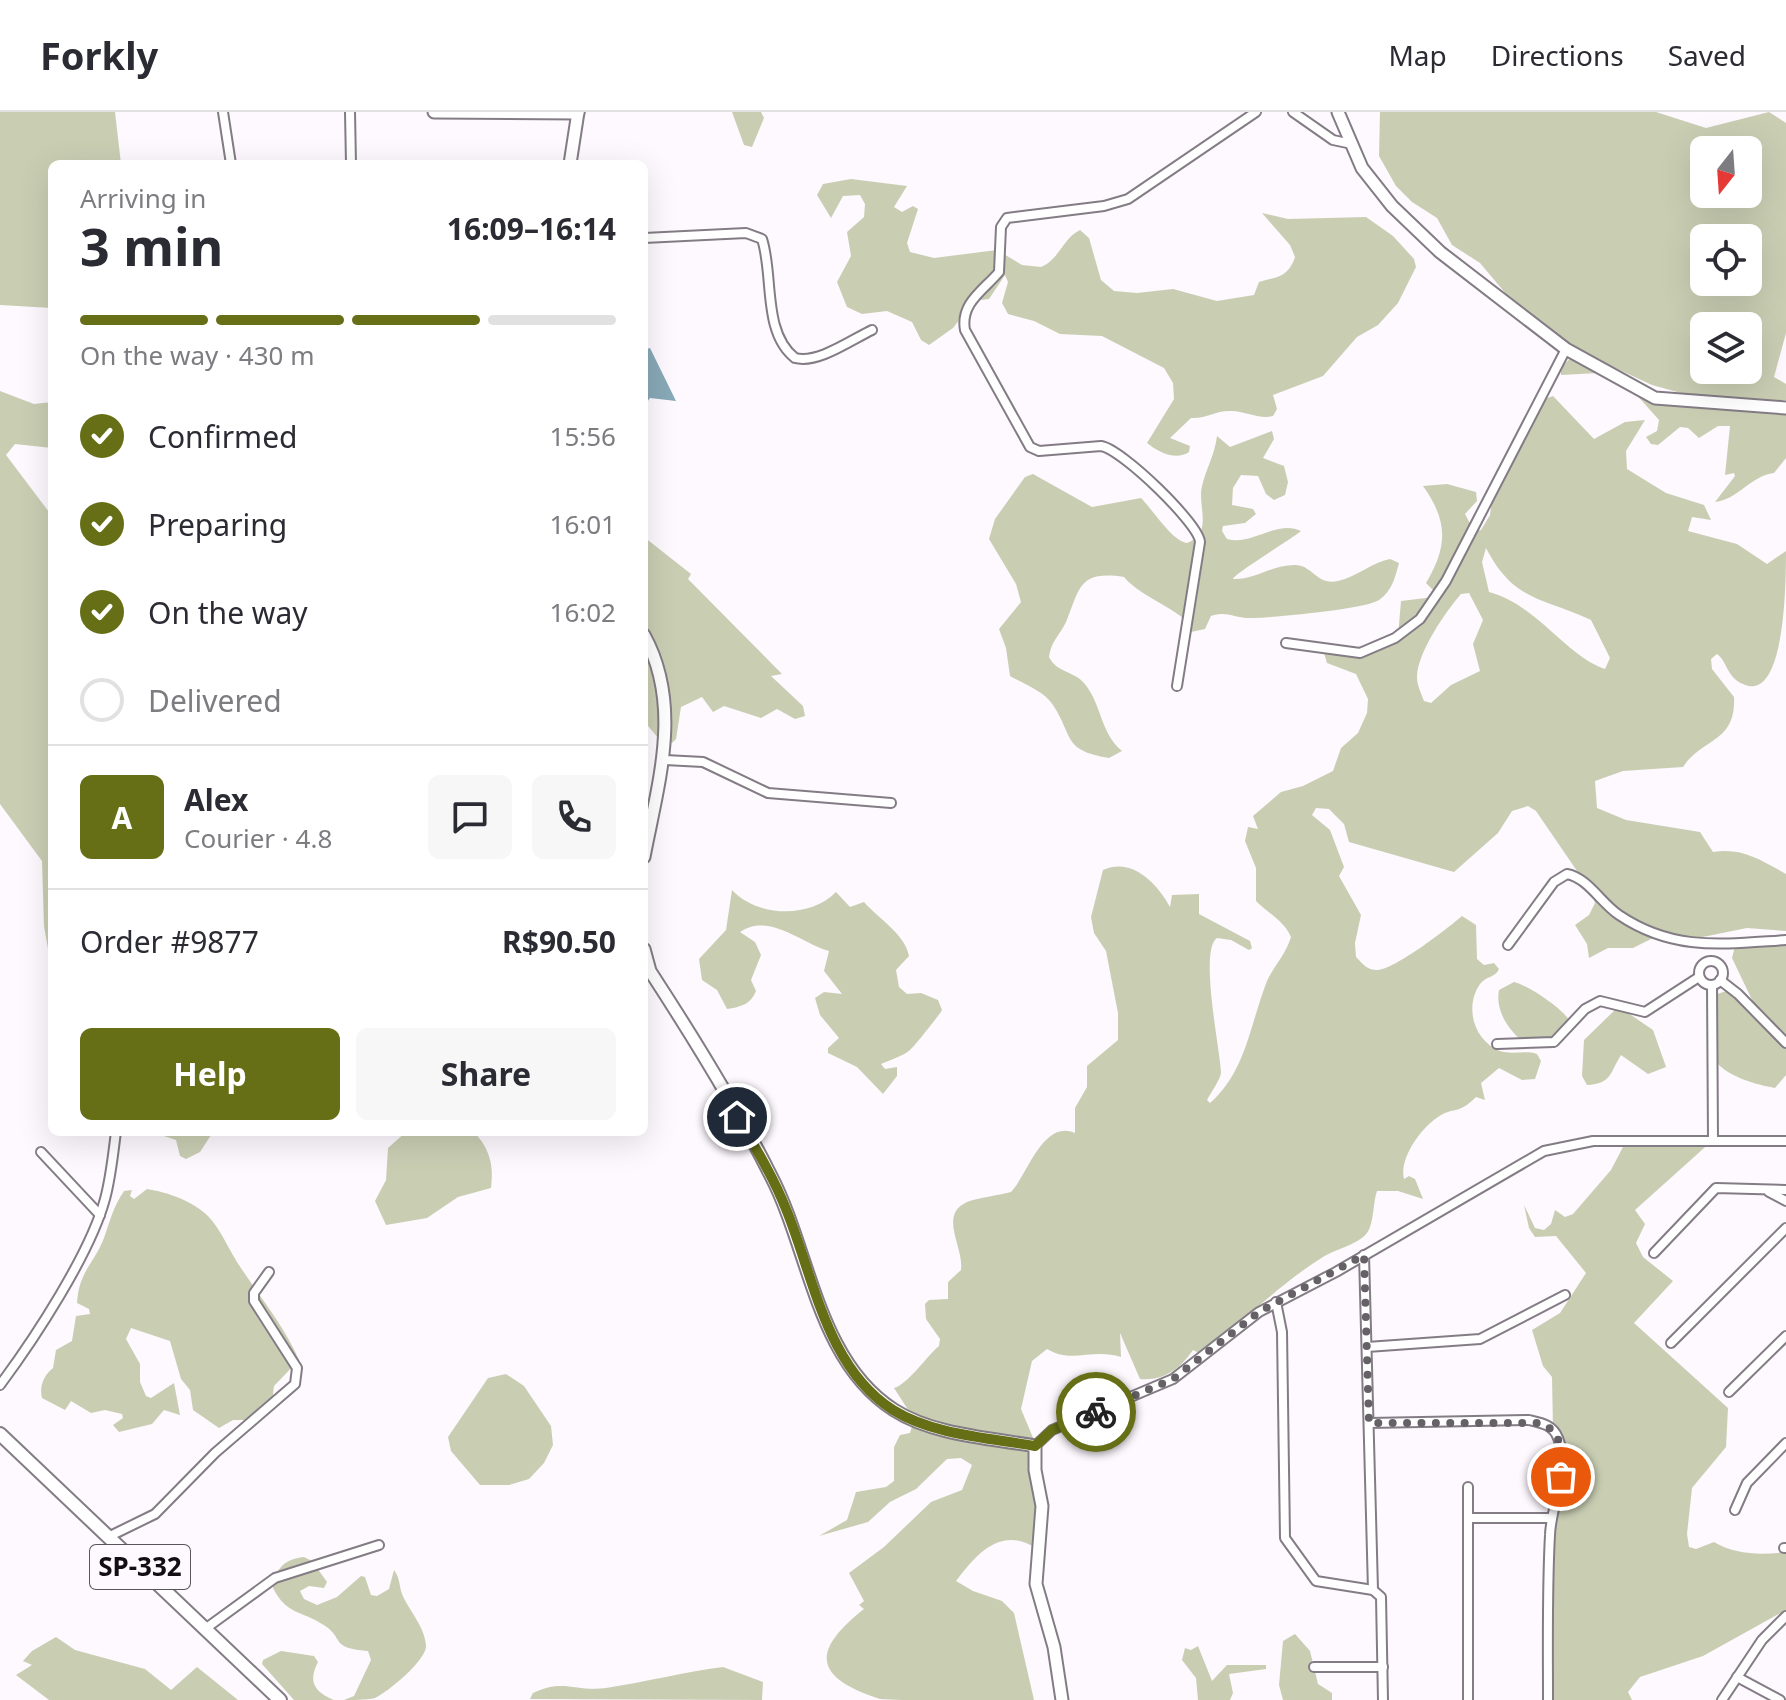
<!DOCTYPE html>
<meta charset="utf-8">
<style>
:root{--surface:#fff;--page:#f7f7f7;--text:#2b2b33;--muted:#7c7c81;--line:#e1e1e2;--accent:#666f16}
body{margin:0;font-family:"Noto Sans",sans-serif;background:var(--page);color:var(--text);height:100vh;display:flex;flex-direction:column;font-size:30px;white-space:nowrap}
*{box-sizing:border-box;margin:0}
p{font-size:26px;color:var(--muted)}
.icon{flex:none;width:44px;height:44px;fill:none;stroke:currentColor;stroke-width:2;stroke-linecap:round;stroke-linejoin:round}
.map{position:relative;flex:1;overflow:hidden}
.drawer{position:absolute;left:48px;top:48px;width:600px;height:976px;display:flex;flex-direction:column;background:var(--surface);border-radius:12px;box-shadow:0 8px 32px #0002}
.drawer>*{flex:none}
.needle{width:52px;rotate:197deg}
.controls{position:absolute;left:1690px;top:24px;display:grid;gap:16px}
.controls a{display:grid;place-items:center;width:72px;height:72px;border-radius:12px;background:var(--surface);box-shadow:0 8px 32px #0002;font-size:40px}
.pin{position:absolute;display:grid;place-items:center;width:68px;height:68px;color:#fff;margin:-34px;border:4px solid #fff;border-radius:50%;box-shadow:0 2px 8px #0007}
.courier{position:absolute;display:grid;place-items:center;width:80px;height:80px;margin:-40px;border:6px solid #666f16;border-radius:50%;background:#fff;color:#222;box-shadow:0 2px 10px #0007}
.summary em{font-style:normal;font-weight:700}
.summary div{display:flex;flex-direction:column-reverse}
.summary{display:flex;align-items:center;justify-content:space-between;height:136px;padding:0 32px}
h1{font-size:52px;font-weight:700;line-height:60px}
.bar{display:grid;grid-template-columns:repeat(4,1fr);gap:12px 8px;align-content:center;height:96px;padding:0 32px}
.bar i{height:10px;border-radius:6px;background:var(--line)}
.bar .selected{background:var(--accent)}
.bar p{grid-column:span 4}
.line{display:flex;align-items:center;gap:20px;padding:0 32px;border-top:2px solid var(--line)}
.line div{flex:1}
.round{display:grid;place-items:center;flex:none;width:84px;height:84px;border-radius:12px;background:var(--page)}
ol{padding:0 32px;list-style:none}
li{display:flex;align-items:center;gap:24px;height:88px}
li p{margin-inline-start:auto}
li .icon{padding:8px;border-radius:50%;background:var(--accent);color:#fff;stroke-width:4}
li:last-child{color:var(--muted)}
li i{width:44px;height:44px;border:4px solid var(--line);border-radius:50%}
.action{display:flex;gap:16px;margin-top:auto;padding:16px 32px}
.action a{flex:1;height:92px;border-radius:12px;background:var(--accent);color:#fff;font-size:32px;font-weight:700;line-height:92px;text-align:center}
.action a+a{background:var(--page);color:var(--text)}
header{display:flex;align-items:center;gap:48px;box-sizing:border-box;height:112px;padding:0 40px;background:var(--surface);border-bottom:2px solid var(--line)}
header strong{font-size:38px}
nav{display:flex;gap:44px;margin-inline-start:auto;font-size:28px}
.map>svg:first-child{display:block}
.green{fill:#c9ceb3;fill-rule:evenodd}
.water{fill:#88a9b7}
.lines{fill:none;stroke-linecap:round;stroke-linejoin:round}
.street-casing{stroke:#847c85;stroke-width:12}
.secondary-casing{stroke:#847c85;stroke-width:15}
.primary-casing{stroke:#847c85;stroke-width:16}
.street{stroke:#fff;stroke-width:8}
.secondary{stroke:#fff;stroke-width:11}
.primary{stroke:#fff;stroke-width:12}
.done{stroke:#656166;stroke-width:8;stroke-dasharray:0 14.4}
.route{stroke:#666f16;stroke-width:10}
.labels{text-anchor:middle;stroke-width:6;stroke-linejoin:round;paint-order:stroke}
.shield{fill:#fef8ff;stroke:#59555a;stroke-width:2}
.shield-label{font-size:26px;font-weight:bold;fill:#120f13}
</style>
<header>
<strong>Forkly</strong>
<nav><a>Map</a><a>Directions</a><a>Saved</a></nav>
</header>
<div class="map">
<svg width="1786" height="1588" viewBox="0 0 1786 1588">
<rect width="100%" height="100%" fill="#fef8ff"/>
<g class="green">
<path d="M0,0H115L121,52H52V196L0,193Z"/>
<path d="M732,0H761L764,6L752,35L744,33Z"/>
<path d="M1380,0H1656L1706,16L1769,0L1786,11V221L1774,265L1786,272V288L1775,289L1786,299V346L1774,361C1750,364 1739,387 1715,390L1735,364L1734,361L1725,363L1730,314H1718L1699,326L1688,316L1680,315L1658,333L1651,332L1646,325L1657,319L1659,308L1634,280L1683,287L1681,281L1652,273L1598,248H1593L1599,261L1561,263V256L1575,241L1572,234L1512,189L1480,151L1452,133L1437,106L1412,90L1396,74L1379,44ZM1704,38H1748V82H1704ZM1704,126H1748V170H1704ZM1704,214H1748V258H1704Z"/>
<path d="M851,67L907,74L894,95L902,100L913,94L918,97L907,131L910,140L934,146L997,138L1022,153L1041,155C1060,147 1062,127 1080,118L1089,126L1101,168L1114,179L1137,181L1173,177L1217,189L1254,183L1259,170C1276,165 1288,166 1295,145L1290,133L1262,101L1288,107L1366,105L1393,124L1414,147L1416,155L1398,191L1378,213L1357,225L1323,264L1273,283L1277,297L1273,304C1259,308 1244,298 1229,299C1215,299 1206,307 1191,306L1170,326L1190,334L1189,340C1176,349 1158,340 1147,331L1174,287L1173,271L1164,256L1102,224L1060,222L1034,209L1008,202L1002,191L1008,170L1005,163L989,187L974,189L953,216L929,233L921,228L912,210L887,199L862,202L847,195L837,170L851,144L847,120L864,105L865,92L860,83L843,84L831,106L817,83L823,72Z"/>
<path d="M0,279L34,292L52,290V336L15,332L6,343L52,404V860L44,814L42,749L0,692Z"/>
<path d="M1553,284L1594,327L1625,310L1645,308L1626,339L1627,357L1666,381L1704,393L1711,408L1692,405L1688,419L1737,432L1767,452L1786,439C1786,466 1786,593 1743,572C1727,566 1727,549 1717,542L1711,547L1712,557L1734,585C1736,631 1703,625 1683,655L1623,659L1595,669L1597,696L1626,708L1700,720L1713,740C1742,735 1761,748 1786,762V819L1747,816L1688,828L1659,823L1633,836H1608L1589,846L1587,832L1575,813L1589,803L1595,791L1590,778L1536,699L1528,694L1512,699L1498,721L1454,760L1349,730L1344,712L1329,697L1316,696L1312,703L1330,718L1344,755L1339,764L1361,803L1355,831L1356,845C1363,852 1367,858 1377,858C1394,858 1447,817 1462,804L1476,813L1477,847L1484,853L1494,851L1499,857C1495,866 1486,864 1480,872C1464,895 1474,929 1500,939C1512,943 1525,938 1537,942L1541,949L1535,967L1522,968L1499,956L1481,971L1485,988L1476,985C1457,1004 1454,994 1438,1005C1421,1016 1399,1046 1404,1067L1409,1064L1415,1067L1423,1087L1398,1079H1377C1373,1090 1374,1112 1367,1121C1357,1133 1336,1137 1323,1145C1278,1173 1243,1211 1199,1241L1193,1238C1180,1257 1164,1269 1140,1267L1120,1221L1121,1245C1092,1236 1072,1252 1047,1237L1032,1249L1021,1297L1039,1340L1044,1383L1037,1437C1002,1413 977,1441 956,1469L973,1479L1002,1489L1014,1501L1034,1588C997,1588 960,1588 923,1588C910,1588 892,1588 880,1587C813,1565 811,1539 864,1497L859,1493L864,1489L849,1461L884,1435L931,1390L962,1378L972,1353L961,1346L947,1347L916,1377L890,1390L868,1410L819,1424L847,1408L856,1380L886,1375L894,1369V1335L900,1323L910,1321L914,1307L894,1276C907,1273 927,1244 939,1234L940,1227L926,1207L925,1192L929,1188L948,1187V1170L961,1158C964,1135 938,1103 967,1090C980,1085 997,1084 1011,1080C1028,1062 1043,1007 1075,1021V996L1087,975V954L1118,928V901L1106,839L1094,821L1091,805L1103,758C1132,745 1157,771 1170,795L1172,783L1199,782V802L1250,829L1252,836L1249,838L1231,828L1217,826C1199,838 1220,937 1221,960C1221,967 1211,980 1207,988L1210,991C1246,960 1250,912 1267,869C1274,854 1286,842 1291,825C1284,809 1269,802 1256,789V756L1245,729L1248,715L1258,717L1253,704L1281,680L1303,674L1333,659L1341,636L1358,621L1367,601L1368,587L1356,562L1327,551L1324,541L1369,539L1398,524L1401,489L1434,485L1436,481L1426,471C1448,434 1448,409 1423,374L1447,372L1476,380L1477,389L1465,402L1474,419L1481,418L1490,403L1493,381L1542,288ZM1486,436C1514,490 1542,485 1591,508L1610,546L1605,557C1566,544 1536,492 1489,480L1482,450ZM1469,481L1483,508L1473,532L1480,559L1451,573L1431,591L1424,589C1421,581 1417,573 1417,565C1417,541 1446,499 1461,482Z"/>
<path d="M1272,319L1274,327L1263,346L1284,354L1288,370L1285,383L1274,388L1266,382L1258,364L1241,363L1233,376L1232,393L1253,397L1256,402L1245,411L1223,414L1222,419L1227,427C1252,434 1278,407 1301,419C1290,428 1235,461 1233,467C1254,468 1272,453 1294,453C1312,452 1317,474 1338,469C1357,465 1372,450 1390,447L1399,451C1395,466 1392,479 1379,488C1367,497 1264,507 1246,506C1233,505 1226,499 1211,504L1205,517L1191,520L1192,514C1173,494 1141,485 1124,465C1078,458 1080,477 1066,510C1060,523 1051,529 1049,545C1057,561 1074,559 1084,571C1102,592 1100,621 1122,639L1109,646C1062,638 1074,625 1053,593C1044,579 1024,572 1010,564L1006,536L999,517L1021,490L1016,472L989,427L995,407L1025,365L1033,362L1092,395L1141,386C1153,398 1172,429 1187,431C1214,421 1197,394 1202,374C1206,357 1215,342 1217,324L1230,335Z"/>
<path d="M644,425L691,462L688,467L782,562L771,564L803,594L805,604L795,607L777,597L761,606L724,594L713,600L702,585L681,595L676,627L672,631L658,626L644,609Z"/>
<path d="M732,778C757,805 810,807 836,780L850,795L864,790C879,807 905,822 909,844L896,858L899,875L907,882L921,881L938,888L942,898C940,902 914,935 910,938C903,944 890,948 881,952L885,957L897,955V964L883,982L857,955L828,941V936L839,926L820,903L815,886L824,880L842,882L824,859L829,839C801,831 769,800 740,820L755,830L761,843L751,868L756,879C751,892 741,895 727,897L717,878L702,868L699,847L726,818Z"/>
<path d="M1786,827V963L1775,976C1757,973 1725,964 1715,948L1711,892L1717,882L1730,878L1753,890L1732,846L1735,834Z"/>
<path d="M1514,870C1528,873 1566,899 1571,911L1564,922L1525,932C1509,918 1495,900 1499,878Z"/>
<path d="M1624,893L1628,901L1653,918L1666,955L1648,962L1621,943C1610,960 1612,972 1587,973L1582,964L1584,928L1618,895Z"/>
<path d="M152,1020H213L200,1040L186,1047L180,1044L176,1028Z"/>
<path d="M406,1020H474C490,1037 494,1054 491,1076L458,1085L427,1106L386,1113L375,1089L386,1068L388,1036Z"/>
<path d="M1713,1028L1635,1098L1645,1112L1636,1131L1643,1145L1673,1169L1634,1211L1728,1296L1726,1335L1692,1376L1687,1422L1689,1435L1696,1437L1714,1430C1735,1443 1762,1443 1786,1440V1498L1703,1544L1640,1565L1628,1580L1632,1588H1548L1552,1406L1559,1390L1560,1330L1553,1317L1552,1265L1543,1254L1532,1218L1560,1201L1586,1161L1556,1124L1535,1125L1529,1116L1524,1093L1535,1116L1544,1118L1551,1112L1555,1098L1565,1105L1573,1102L1611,1058L1623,1035L1632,1031Z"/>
<path d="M147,1077C167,1080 193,1089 208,1104C222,1119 229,1139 241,1156C262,1188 284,1214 299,1248L274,1274L272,1290L249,1308H233L219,1316L193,1298L190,1278L181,1267L170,1229L131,1216L126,1227L140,1252V1270L146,1284L151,1286L174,1271L180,1303L164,1298L152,1312L119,1320L113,1313L123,1306L122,1302L105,1298L91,1301L71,1289L65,1298L42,1286C39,1274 44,1263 53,1256L56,1238L72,1229L76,1204L90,1202L89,1197L77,1191C79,1159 94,1152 104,1126C110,1109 113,1095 124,1079L132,1078L130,1084L134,1087Z"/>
<path d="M506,1262L524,1274L551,1314L553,1333L544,1351L529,1367L509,1373H480L451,1339L448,1325L488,1266Z"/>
<path d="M304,1445L312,1449L327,1470L324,1476L309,1474L300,1479L304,1487L317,1493L337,1485L361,1464L365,1465L371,1483L377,1484L389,1477L394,1458C400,1466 399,1473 402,1482C409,1499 424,1513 426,1533C428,1547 388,1580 375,1586C367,1588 353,1588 344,1588L354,1584L371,1548L368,1539C328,1536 346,1526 322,1512C300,1498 287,1503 273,1476C275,1457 284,1447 304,1445Z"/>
<path d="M1295,1522L1310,1539L1318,1572L1332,1581V1588H1283L1279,1573L1283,1529Z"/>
<path d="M56,1525L75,1538L145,1557L171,1578L197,1555L238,1588H49L16,1563L32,1553L23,1549L32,1539Z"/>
<path d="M1198,1534L1212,1569L1227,1553H1266V1557L1229,1562L1233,1581L1230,1588H1198L1196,1566L1182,1548L1185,1536L1191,1538Z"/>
<path d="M281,1539L314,1544L318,1550C308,1569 314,1580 334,1588H294L262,1552L263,1548Z"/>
<path d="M723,1555L763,1570L762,1588L530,1587L533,1581C563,1566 576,1580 606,1576C645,1570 684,1560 723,1555Z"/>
</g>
<path class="water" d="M650,236L676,289L650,286L644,294V238Z"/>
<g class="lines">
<defs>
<g id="street">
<path d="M223,0L231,52"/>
<path d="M350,0L351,52"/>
<path d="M1293,0L1333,28L1352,32"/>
<path d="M644,126L746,121L762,127C774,163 762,220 795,246C818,252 851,228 872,218"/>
<path d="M1286,531L1360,541L1395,526L1420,507L1446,469L1566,237"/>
<path d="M1177,574L1200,430C1199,412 1122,337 1101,334L1039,339L1030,335L965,218C960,191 984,178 999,160L1001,115L1007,106L1104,94L1128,87L1256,0"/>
<path d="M665,648L703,650L768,681L891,691"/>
<path d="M1508,833L1554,770L1567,762C1588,766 1601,791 1619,803C1674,840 1723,832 1786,828"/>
<circle cx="1711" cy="861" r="12"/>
<path d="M1720,868L1738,882L1786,931"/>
<path d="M1712,873L1713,1028"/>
<path d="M1497,932L1554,930L1585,897L1600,889L1645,900L1699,865"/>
<path d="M41,1040L100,1103"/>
<path d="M1769,1080L1786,1089"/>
<path d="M1654,1141L1716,1076L1786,1078"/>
<path d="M1364,1143L1373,1478"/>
<path d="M1276,1190L1282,1220L1285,1426L1316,1469L1373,1478L1381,1485L1383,1588"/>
<path d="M1671,1231L1786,1116"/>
<path d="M1367,1235L1480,1227L1565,1183"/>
<path d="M0,1273C35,1226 90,1142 105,1087C111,1065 113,1042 116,1020"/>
<path d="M1729,1280L1786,1224"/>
<path d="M1369,1311L1529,1308C1542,1311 1553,1313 1558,1326C1571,1359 1551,1391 1550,1423C1547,1477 1548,1533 1548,1588"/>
<path d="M1035,1334L1052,1318L1173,1267L1259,1200L1336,1160L1544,1039L1593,1029H1786"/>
<path d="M1735,1398L1747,1371L1786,1331"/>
<path d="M1468,1406H1552"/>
<path d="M108,1425L155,1402L215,1341L295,1272L297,1256L254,1189V1181L269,1160"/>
<path d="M1784,1436H1786"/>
<path d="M205,1517L275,1466L379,1433"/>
<path d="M1314,1555H1383"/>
<path d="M1737,1565L1780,1588"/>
<path d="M1468,1588V1375"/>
<path d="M1722,1588L1762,1528L1786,1504"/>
</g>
<g id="secondary">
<path d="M434,0L578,1"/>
<path d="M1338,0L1362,56L1392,94L1440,140L1566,237L1655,286L1786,296"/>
<path d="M570,52L578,0"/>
<path d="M644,523C683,594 658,671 644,745"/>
<path d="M644,837L650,859C693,925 736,994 771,1064C810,1139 817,1249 894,1298C933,1323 990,1326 1035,1334V1358L1042,1394L1036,1472L1054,1535L1062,1588"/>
</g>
<path id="primary" d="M0,1322L280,1588"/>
</defs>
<use href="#street" class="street-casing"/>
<use href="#secondary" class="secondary-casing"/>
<use href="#primary" class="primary-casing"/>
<use href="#street" class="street"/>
<use href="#secondary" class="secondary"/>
<use href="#primary" class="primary"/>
</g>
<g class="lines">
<path class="done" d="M1096,1300L1173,1267L1259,1200L1364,1143L1369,1311H1541C1564,1321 1562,1343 1561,1365"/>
<path class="route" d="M737,1005C755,1035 773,1064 786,1097C814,1165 826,1255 893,1298C933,1323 990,1326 1035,1334L1052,1318L1096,1300"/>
</g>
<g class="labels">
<rect class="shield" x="90" y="1433" width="100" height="44" rx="6"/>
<g class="shield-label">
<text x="140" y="1464">SP-332</text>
</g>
</g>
</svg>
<div class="controls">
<a><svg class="needle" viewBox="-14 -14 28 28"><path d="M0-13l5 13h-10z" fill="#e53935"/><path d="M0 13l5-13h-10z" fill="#7c7c81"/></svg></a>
<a><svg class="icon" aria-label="locate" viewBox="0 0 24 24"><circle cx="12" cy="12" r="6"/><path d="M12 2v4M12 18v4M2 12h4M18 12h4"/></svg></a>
<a><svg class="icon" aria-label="layers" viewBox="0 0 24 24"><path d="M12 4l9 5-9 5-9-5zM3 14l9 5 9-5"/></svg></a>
</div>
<div class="pin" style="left:1561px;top:1365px;background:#ea580c"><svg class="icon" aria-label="bag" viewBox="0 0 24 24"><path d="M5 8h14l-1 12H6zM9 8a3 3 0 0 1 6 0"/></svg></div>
<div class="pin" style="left:737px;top:1005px;background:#1f2937"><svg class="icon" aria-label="home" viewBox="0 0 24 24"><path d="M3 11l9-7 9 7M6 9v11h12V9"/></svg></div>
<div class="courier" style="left:1096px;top:1300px"><svg class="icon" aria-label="bike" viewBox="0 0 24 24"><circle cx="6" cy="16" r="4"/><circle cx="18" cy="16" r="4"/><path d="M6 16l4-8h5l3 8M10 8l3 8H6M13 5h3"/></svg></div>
<section class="drawer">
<div class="summary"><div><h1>3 min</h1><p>Arriving in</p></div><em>16:09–16:14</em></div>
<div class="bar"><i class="selected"></i><i class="selected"></i><i class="selected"></i><i></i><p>On the way · 430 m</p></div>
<ol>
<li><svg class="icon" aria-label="check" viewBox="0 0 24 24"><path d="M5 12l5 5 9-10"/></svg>Confirmed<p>15:56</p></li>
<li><svg class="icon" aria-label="check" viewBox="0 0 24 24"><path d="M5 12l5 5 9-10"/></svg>Preparing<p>16:01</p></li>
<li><svg class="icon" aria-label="check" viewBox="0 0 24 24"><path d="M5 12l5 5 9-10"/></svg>On the way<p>16:02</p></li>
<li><i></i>Delivered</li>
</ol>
<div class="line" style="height:144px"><b class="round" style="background:var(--accent);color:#fff">A</b><div><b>Alex</b><p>Courier · 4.8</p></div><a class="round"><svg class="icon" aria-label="chat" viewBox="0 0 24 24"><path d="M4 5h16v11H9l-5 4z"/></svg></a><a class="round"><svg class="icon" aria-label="phone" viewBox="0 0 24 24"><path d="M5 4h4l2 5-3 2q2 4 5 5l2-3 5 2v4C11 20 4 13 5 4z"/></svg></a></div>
<div class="line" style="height:104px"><div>Order #9877</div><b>R$90.50</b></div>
<div class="action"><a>Help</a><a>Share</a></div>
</section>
</div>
